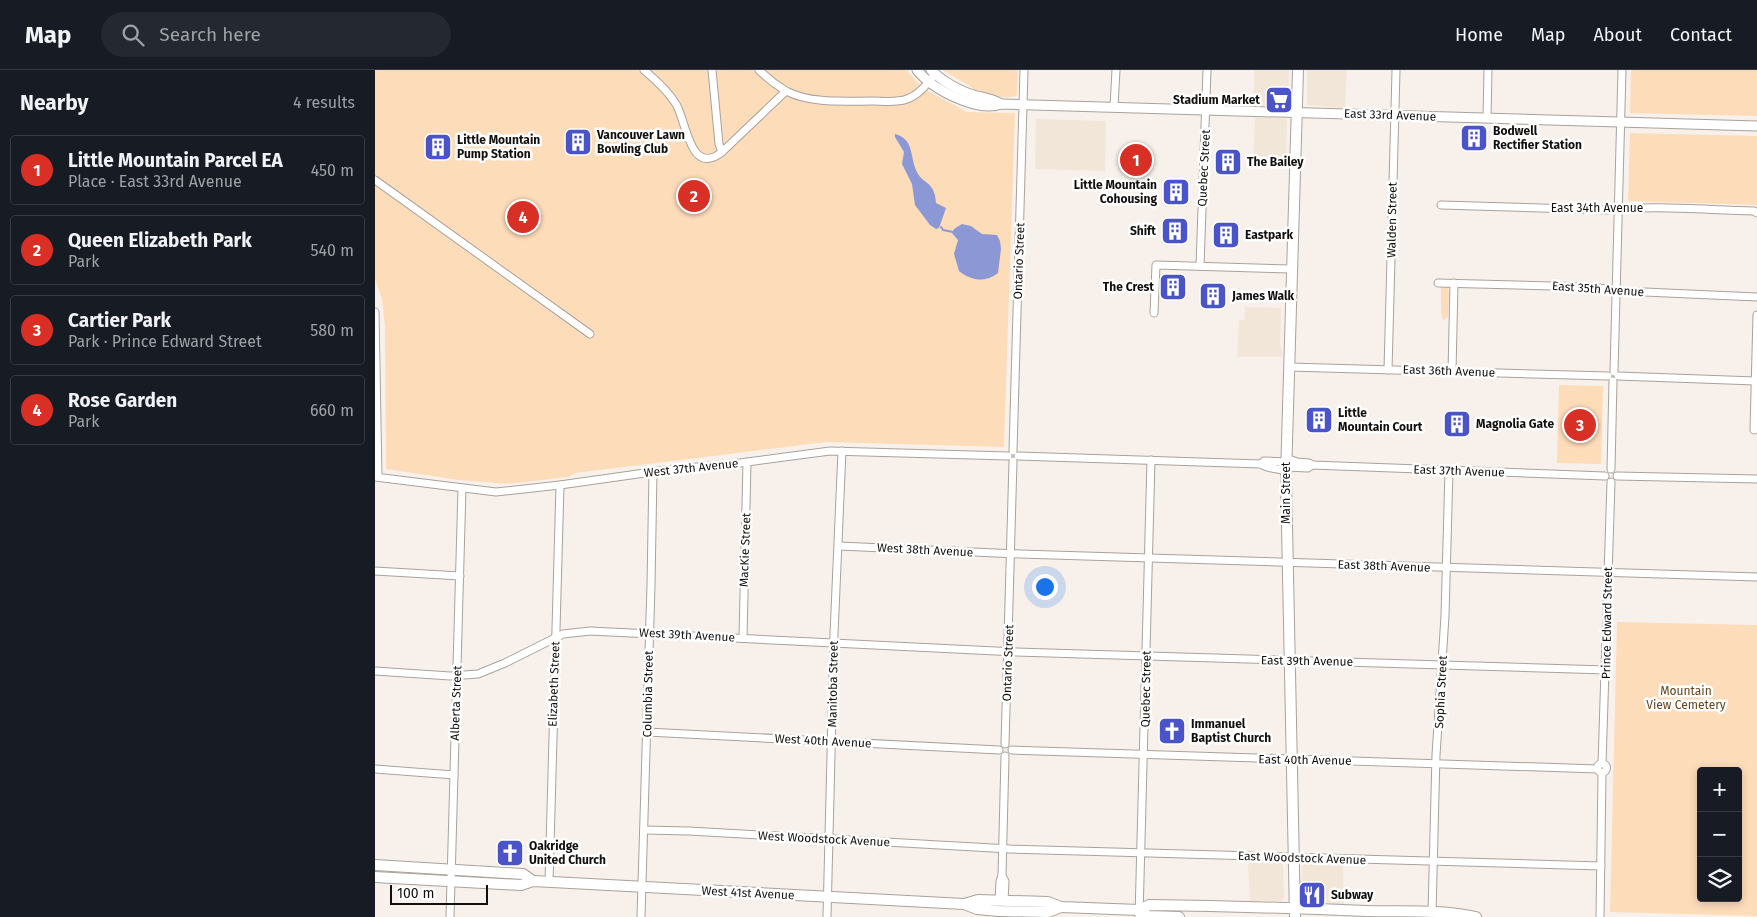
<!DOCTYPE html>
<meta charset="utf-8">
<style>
:root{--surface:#171b24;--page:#242831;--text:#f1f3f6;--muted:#9ea1a6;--line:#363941;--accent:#d93025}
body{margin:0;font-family:"Fira Sans",sans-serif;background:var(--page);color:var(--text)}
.controls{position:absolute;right:15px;bottom:15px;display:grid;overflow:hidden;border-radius:5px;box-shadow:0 2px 8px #0003}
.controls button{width:45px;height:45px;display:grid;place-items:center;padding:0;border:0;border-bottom:1px solid var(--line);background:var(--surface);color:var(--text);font:25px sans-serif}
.scale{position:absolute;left:15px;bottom:12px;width:98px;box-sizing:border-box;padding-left:5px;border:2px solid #12100e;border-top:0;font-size:14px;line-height:18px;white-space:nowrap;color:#12100e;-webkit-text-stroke:4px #fff;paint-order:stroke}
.you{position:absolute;left:669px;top:516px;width:18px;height:18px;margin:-12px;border:4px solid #fff;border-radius:50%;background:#1a73e8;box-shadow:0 0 0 8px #1a73e833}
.badge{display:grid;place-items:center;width:32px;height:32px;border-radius:50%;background:var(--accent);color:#fff;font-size:16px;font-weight:700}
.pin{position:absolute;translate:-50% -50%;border:2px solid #fff;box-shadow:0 1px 5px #0006}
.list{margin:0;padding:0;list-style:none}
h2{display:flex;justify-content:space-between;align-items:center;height:65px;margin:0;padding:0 20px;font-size:21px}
h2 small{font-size:16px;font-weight:400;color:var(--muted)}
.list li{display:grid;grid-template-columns:32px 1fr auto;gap:15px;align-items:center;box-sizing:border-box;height:70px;margin:0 10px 10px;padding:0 10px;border:1px solid var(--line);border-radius:5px}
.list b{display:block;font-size:19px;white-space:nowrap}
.list p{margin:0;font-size:16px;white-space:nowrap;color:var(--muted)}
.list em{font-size:16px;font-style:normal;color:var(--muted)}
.icon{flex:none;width:28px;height:28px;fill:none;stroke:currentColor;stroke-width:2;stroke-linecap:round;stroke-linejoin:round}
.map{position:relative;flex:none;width:1382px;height:847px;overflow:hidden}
header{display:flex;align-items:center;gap:30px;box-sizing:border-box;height:70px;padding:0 25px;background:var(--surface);border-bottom:1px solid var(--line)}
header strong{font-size:24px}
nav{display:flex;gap:28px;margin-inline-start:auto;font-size:18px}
.search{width:350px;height:45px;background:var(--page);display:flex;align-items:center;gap:12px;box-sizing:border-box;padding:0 18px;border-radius:28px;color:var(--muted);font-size:19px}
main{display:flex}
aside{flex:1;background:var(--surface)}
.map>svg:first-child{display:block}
</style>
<header>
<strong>Map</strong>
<div class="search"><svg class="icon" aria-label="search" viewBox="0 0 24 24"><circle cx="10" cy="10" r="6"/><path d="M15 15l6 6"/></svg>Search here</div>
<nav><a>Home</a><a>Map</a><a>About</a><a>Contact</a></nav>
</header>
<main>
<aside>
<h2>Nearby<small>4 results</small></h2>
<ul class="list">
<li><span class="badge">1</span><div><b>Little Mountain Parcel EA</b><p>Place · East 33rd Avenue</p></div><em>450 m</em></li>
<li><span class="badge">2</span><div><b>Queen Elizabeth Park</b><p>Park</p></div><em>540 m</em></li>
<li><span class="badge">3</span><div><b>Cartier Park</b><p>Park · Prince Edward Street</p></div><em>580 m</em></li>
<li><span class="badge">4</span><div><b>Rose Garden</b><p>Park</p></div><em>660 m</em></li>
</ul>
</aside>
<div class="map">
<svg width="1382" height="847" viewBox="0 0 1382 847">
<rect width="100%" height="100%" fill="#f8f1eb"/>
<g fill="#f2e6d9">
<polygon points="879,0 914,0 913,31 911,34 907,36 879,35"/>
<polygon points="932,0 972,0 970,38 932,35"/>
<polygon points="880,48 907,48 912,50 911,93 878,92"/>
<polygon points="661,49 731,51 730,101 660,99"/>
<polygon points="870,237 906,238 905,275 907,279 907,287 862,287 864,250 869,250"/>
<polygon points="875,791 907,793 908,795 909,827 907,831 875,831 873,794"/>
<polygon points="929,793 968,794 969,835 930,832 927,828 927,797"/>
</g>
<g fill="#fddcba" fill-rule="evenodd">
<polygon points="0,0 532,0 542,12 555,22 592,42 640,43 629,377 451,372 200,403 193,407 133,414 84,410 11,399 10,256 7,229 0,209"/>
<path d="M568,0H643L642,25C634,31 610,24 600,21C596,15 576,6 568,0Z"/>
<polygon points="1256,0 1382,0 1382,46 1255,43"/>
<polygon points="1255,63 1382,66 1382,135 1253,131"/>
<polygon points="1068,216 1073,218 1074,222 1073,247 1068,250 1066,241 1066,218"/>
<polygon points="1184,315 1228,316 1226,394 1182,393"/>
<path d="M1242,552L1382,555V846L1235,842ZM1326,701H1363V828H1326Z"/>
</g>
<g fill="#8b98d5">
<path d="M520,64C539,69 535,86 541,100C547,115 560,110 561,133L571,138L564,158L561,159L555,155L540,135L537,114L527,94L529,82L520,67Z"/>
<path d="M587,154L596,156L607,164L622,165L625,171L626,179L623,203C610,213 597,211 584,201L579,184L583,170L577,163L579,159Z"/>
</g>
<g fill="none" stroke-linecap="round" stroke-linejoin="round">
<polyline stroke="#8b98d5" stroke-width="2" points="566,157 568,160 578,162"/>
<g stroke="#a9a29c" stroke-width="9">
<g id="minor">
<path d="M269,0C281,10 293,21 301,34C312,53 315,107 347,82L411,21"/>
<polyline points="337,0 344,74 347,82"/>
<path d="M384,0C392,8 401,15 411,21C436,34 470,31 498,31C508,31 522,33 532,29C544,25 552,14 560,4"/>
<polyline points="739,37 741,0"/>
<polyline points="1112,48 1113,0"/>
<polyline points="0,110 215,264"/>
<path d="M1066,135L1232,140C1280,135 1330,140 1379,141L1382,143"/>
<polyline points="825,196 832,0"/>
<polyline points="1063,213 1216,217 1247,221 1382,227"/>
<polyline points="0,242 3,407"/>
<polyline points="779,243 781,195 916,199"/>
<polyline points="914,297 1233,306"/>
<polyline points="1013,300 1021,1"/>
<polyline points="1077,302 1079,213"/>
<polyline points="1239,302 1247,0"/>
<polyline points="1243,306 1380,311"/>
<polyline points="1379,360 1382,245"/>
<polyline points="638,381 649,0"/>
<path d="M643,386L886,394C892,399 903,398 911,401"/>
<polyline points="911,388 922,392 934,393 937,395"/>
<polyline points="886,394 889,391 911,392"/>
<polyline points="911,397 933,398 937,395 1230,406"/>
<polyline points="1236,399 1238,311"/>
<polyline points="1242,406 1382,409"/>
<polyline points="0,407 121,422 185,415 291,400 365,393 455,381 633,386"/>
<polyline points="464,476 645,484 1382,507"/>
<polyline points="0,501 85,506"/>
<polyline points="368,568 372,392"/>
<polyline points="0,601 75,606 103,604 130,593 188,564 215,561 641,582 1231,600"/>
<polyline points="272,662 624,680"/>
<polyline points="630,674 638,391"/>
<polyline points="637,680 1223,699"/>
<circle cx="1227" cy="698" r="4.5"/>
<polyline points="1227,694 1236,412"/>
<polyline points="0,699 79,705"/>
<polyline points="269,760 314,761 635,779 1226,796"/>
<polyline points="627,806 630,811 629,831"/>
<polyline points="174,812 185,415"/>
<polyline points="624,831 625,811 627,806 630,686"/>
<polyline points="1057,843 1061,685 1070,546 1074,400"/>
<polyline points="75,847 87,418"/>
<polyline points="266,847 276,515 278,402"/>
<polyline points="452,847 459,564 467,381"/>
<polyline points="764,847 776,390"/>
<polyline points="1225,847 1227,703"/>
</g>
</g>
<g stroke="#a9a29c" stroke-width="11">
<g id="tertiary">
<path d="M542,0C557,19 602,43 626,34L1382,56"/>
<path d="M556,0C568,12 586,22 602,26C611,28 618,29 626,34"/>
</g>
</g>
<g stroke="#a9a29c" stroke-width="12">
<g id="secondary">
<polyline points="0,795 148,804 158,811"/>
<path d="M0,807L146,815L158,811L589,834L603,830L673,832L686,837L764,840L774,835C847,836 919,838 991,841C1027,842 1066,839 1101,847"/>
<polyline points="589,834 602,839 624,841 673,842 686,837"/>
<polyline points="764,840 773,846 804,847"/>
<polyline points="920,847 911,406 923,0"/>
</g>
</g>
<use href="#minor" stroke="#fff" stroke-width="7"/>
<use href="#tertiary" stroke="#fff" stroke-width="9"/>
<use href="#secondary" stroke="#fff" stroke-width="10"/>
</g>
<defs>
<g id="supermarket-square" transform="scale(1.4375)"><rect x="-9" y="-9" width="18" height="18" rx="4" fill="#4b53c9" stroke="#fff"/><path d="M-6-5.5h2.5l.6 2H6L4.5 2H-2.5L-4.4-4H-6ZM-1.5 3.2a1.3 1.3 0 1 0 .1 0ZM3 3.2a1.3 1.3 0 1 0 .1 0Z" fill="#fff"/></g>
<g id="building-square" transform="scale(1.4375)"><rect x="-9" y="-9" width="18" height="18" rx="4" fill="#4b53c9" stroke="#fff"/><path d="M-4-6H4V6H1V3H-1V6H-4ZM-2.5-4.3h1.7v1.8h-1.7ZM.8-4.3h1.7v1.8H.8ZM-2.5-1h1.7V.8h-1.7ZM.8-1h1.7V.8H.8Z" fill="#fff"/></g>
<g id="church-square" transform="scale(1.4375)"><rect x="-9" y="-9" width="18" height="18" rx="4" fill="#4b53c9" stroke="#fff"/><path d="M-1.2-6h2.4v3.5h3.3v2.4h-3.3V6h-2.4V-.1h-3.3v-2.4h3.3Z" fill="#fff"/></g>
<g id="restaurant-square" transform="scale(1.4375)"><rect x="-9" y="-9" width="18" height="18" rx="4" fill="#4b53c9" stroke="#fff"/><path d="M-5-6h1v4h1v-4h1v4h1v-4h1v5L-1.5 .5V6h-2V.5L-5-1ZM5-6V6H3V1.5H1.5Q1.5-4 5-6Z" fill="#fff"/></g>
</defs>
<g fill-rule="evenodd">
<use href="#supermarket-square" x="904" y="30"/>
<use href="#building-square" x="1099" y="68"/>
<use href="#building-square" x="203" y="72"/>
<use href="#building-square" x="63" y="77"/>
<use href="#building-square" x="853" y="92"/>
<use href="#building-square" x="801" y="122"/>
<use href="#building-square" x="800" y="161"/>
<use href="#building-square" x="851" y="165"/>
<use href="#building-square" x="798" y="217"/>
<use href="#building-square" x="838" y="226"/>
<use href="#building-square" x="944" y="350"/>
<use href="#building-square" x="1082" y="354"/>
<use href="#church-square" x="797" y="661"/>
<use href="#church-square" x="135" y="783"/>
<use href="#restaurant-square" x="937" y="825"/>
</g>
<g text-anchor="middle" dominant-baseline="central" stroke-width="5" stroke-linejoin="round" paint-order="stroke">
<g font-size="12" font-weight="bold" fill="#12100e" stroke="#fff" text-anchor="start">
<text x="885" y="30" text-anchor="end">Stadium Market</text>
<text x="1118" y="61">Bodwell<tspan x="1118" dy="14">Rectifier Station</tspan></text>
<text x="222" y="65">Vancouver Lawn<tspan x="222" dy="14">Bowling Club</tspan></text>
<text x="82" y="70">Little Mountain<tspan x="82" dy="14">Pump Station</tspan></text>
<text x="872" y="92">The Bailey</text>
<text x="782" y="115" text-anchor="end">Little Mountain<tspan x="782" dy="14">Cohousing</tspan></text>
<text x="781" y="161" text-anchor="end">Shift</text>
<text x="870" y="165">Eastpark</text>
<text x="779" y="217" text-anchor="end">The Crest</text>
<text x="857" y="226">James Walk</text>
<text x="963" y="343">Little<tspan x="963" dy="14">Mountain Court</tspan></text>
<text x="1101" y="354">Magnolia Gate</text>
<text x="816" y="654">Immanuel<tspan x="816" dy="14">Baptist Church</tspan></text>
<text x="154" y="776">Oakridge<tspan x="154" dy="14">United Church</tspan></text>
<text x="956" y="825">Subway</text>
</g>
<g font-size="12" fill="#12100e" stroke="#fff">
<text transform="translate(1015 45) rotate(2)">East 33rd Avenue</text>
<text transform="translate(829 98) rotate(-87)">Quebec Street</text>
<text x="1222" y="138">East 34th Avenue</text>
<text transform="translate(1017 150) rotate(-89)">Walden Street</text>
<text transform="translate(644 191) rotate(-88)">Ontario Street</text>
<text transform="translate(1223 219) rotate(4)">East 35th Avenue</text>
<text transform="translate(1074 301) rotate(2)">East 36th Avenue</text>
<text transform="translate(316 398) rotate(-6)">West 37th Avenue</text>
<text transform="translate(1084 401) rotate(2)">East 37th Avenue</text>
<text transform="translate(911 423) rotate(-90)">Main Street</text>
<text transform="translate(370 480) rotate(-88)">MacKie Street</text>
<text transform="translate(550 480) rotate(3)">West 38th Avenue</text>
<text transform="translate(1009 496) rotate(2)">East 38th Avenue</text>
<text transform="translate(1232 553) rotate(-89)">Prince Edward Street</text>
<text transform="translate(312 565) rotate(3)">West 39th Avenue</text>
<text transform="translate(932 591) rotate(1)">East 39th Avenue</text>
<text transform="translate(633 593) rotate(-88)">Ontario Street</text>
<text transform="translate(179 614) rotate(-88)">Elizabeth Street</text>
<text transform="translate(458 614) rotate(-89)">Manitoba Street</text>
<text transform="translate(771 619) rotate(-89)">Quebec Street</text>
<text transform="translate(1066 622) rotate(-87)">Sophia Street</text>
<text transform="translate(273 624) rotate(-89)">Columbia Street</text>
<text transform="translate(81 633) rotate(-88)">Alberta Street</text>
<text transform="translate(448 671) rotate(3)">West 40th Avenue</text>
<text transform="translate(930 690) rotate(1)">East 40th Avenue</text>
<text transform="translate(449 769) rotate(3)">West Woodstock Avenue</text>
<text transform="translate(927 788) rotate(2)">East Woodstock Avenue</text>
<text transform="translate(373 823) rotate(3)">West 41st Avenue</text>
</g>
<g font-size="12" fill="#66431b" stroke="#fff">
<text x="1311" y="621">Mountain<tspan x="1311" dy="14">View Cemetery</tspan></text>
</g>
</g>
</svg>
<div class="controls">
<button>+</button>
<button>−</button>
<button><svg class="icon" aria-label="layers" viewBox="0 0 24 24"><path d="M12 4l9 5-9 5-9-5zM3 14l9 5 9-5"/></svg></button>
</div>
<div class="scale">100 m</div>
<div class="you"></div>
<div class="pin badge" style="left:761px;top:90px">1</div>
<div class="pin badge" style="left:319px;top:126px">2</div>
<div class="pin badge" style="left:1205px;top:355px">3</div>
<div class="pin badge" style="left:148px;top:147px">4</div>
</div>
</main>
